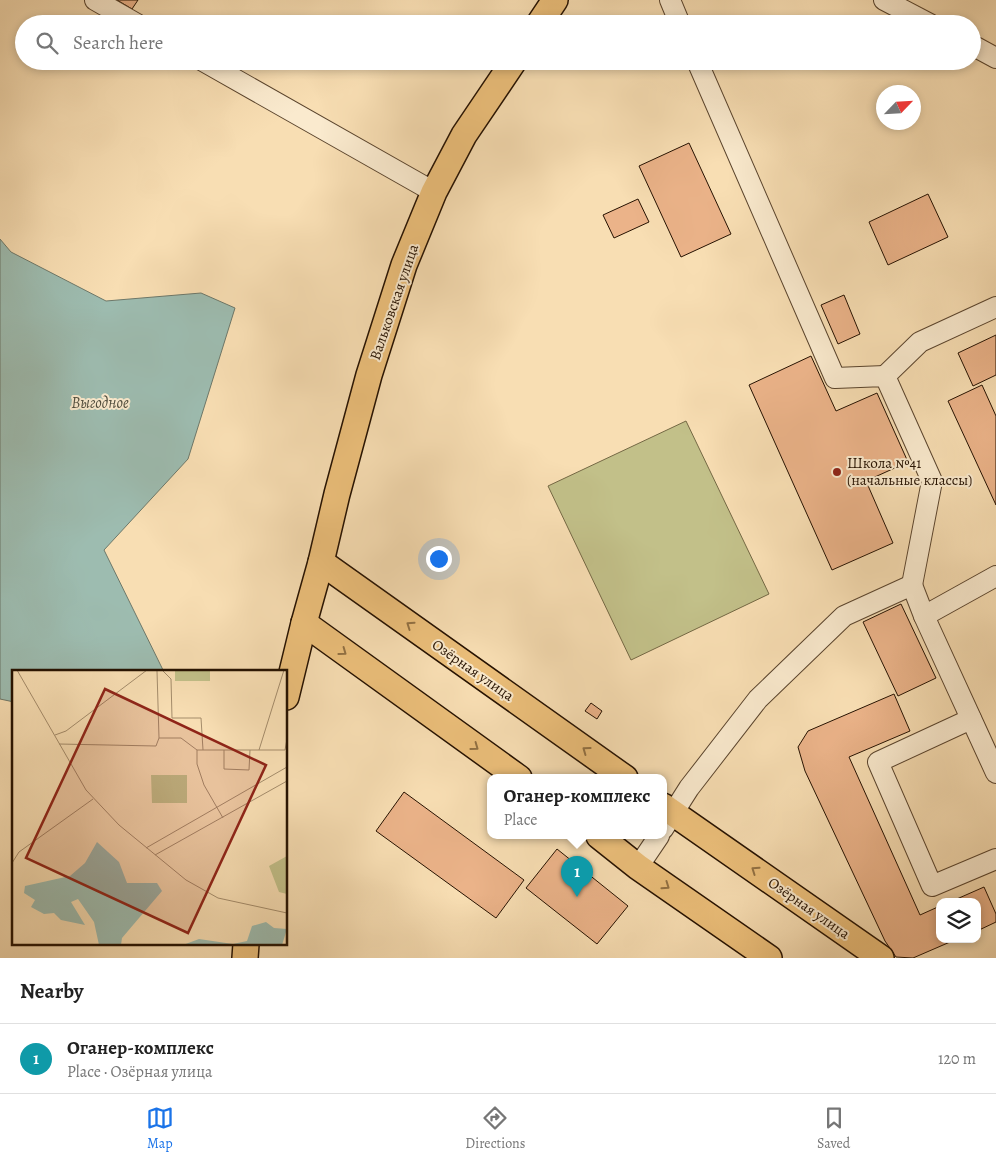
<!DOCTYPE html>
<meta charset="utf-8">
<style>
:root{--surface:#fff;--page:#f6f6f6;--text:#222;--muted:#767676;--line:#e0e0e0;--accent:#1a73e8}
body{margin:0;font-family:Alegreya,serif;background:var(--page);color:var(--text)}
.controls{position:absolute;right:15px;bottom:15px;display:grid;overflow:hidden;border-radius:10px;box-shadow:0 2px 8px #0003}
.controls button{width:45px;height:45px;display:grid;place-items:center;padding:0;border:0;border-bottom:1px solid var(--line);background:var(--surface);color:var(--text);font:25px sans-serif}
.compass{position:absolute;left:876px;top:85px;width:45px;height:45px;border-radius:50%;background:var(--surface);box-shadow:0 2px 8px #0003;rotate:65deg}
.you{position:absolute;left:438px;top:558px;width:18px;height:18px;margin:-12px;border:4px solid #fff;border-radius:50%;background:#1a73e8;box-shadow:0 0 0 8px #1a73e833}
.badge{display:grid;place-items:center;width:32px;height:32px;border-radius:50%;background:var(--accent);color:#fff;font-size:16px;font-weight:700}
.pin{position:absolute;translate:-50% -41px;filter:drop-shadow(0 1px 2px #0008)}
.pin::after{content:'';position:absolute;top:26px;width:18px;height:15px;background:inherit;clip-path:polygon(0 0,100% 0,50% 100%)}
.popup{position:absolute;left:487px;top:774px;width:180px;height:65px;box-sizing:border-box;display:grid;place-content:center;border-radius:10px;background:var(--surface);filter:drop-shadow(0 1px 4px #0005);font-size:16px;white-space:nowrap;color:var(--muted)}
.popup b{font-size:19px;color:var(--text)}
.popup::after{content:'';position:absolute;left:50%;top:100%;margin-left:-10px;border:10px solid transparent;border-top-color:var(--surface)}
.list{margin:0;padding:0;list-style:none}
h2{display:flex;justify-content:space-between;align-items:center;height:65px;margin:0;padding:0 20px;font-size:21px}
h2 small{font-size:16px;font-weight:400;color:var(--muted)}
.list li{display:grid;grid-template-columns:32px 1fr auto;gap:15px;align-items:center;box-sizing:border-box;height:70px;padding:0 20px;border-top:1px solid var(--line)}
.list b{display:block;font-size:19px;white-space:nowrap}
.list p{margin:0;font-size:16px;white-space:nowrap;color:var(--muted)}
.list em{font-size:16px;font-style:normal;color:var(--muted)}
.icon{flex:none;width:28px;height:28px;fill:none;stroke:currentColor;stroke-width:2;stroke-linecap:round;stroke-linejoin:round}
.map{position:relative;flex:none;width:996px;height:958px;overflow:hidden}
.search{position:absolute;background:var(--surface);box-shadow:0 2px 8px #0003;left:15px;right:15px;top:15px;height:55px;display:flex;align-items:center;gap:12px;box-sizing:border-box;padding:0 18px;border-radius:28px;color:var(--muted);font-size:19px}
.sheet{height:135px;background:var(--surface)}
nav{display:flex;justify-content:space-around;align-items:center;box-sizing:border-box;height:70px;border-top:1px solid var(--line);background:var(--surface);font-size:14px;color:var(--muted)}
nav a{display:grid;justify-items:center;gap:2px}
nav .on{color:var(--accent)}
.map>svg:first-child{display:block}
</style>
<div class="map">
<svg width="996" height="958" viewBox="0 0 996 958">
<rect width="100%" height="100%" fill="#f8deb3"/>
<filter id="stains"><feTurbulence type="fractalNoise" baseFrequency=".004" numOctaves="4"/><feColorMatrix values="0 0 0 0 .2 0 0 0 0 .09 0 0 0 0 .02 0 0 0 .5 -.17"/></filter>
<radialGradient id="worn" r=".72"><stop offset=".6" stop-color="#630" stop-opacity="0"/><stop offset="1" stop-color="#630" stop-opacity=".3"/></radialGradient>
<polygon fill="#c2c089" stroke="#746844" points="686,421 769,594 631,660 548,486"/>
<polygon fill="#9dbcb0" stroke="#6d786a" points="0,239 11,252 106,301 201,293 235,308 188,459 104,550 164,672 14,672 14,702 0,699"/>
<g fill="#ebb389" stroke="#251100">
<polygon points="117,0 138,0 132,9"/>
<polygon points="689,143 731,234 681,257 639,166"/>
<polygon points="928,194 948,237 888,265 869,222"/>
<polygon points="638,199 649,222 614,238 603,215"/>
<polygon points="844,295 860,334 838,344 821,305"/>
<polygon points="996,335 996,375 973,386 958,353"/>
<polygon points="811,356 836,411 877,393 908,462 866,481 893,543 832,570 749,385"/>
<polygon points="982,385 996,416 996,505 948,401"/>
<polygon points="901,604 936,678 898,696 863,622"/>
<polygon points="894,694 910,731 849,757 920,915 940,906 940,939 957,939 913,958 896,957 885,941 805,771 798,747 808,731"/>
<polygon points="591,703 602,711 597,719 585,711"/>
<polygon points="404,792 524,880 496,918 376,831"/>
<polygon points="557,849 628,906 597,944 526,888"/>
<polygon points="984,887 996,914 996,922 977,931 977,902 950,902"/>
</g>
<g fill="none" stroke-linecap="round" stroke-linejoin="round">
<g stroke="#5a442d" stroke-width="22">
<g id="minor">
<polyline points="95,0 137,24"/>
<polyline points="670,0 680,24"/>
<polyline points="884,0 930,24"/>
<polyline points="972,45 996,58"/>
<polyline points="203,61 434,192"/>
<polyline points="697,61 835,378 885,376 932,481 912,585"/>
<polyline points="885,376 920,342 996,307"/>
<polyline points="924,616 996,576"/>
<polyline points="971,719 878,762 932,886 996,859"/>
<polyline points="663,829 689,788 758,699 844,616 912,585 924,616 996,773"/>
<polyline points="638,867 659,836"/>
</g>
</g>
<g stroke="#251100" stroke-width="28">
<g id="major">
<polyline points="539,24 555,0"/>
<polyline points="321,562 625,778"/>
<polyline points="304,623 519,778"/>
<polyline points="286,697 304,623 321,562 337,494 369,375 404,265 434,192 464,135 514,61"/>
<polyline points="663,806 881,958"/>
<polyline points="599,836 638,867 769,958"/>
<polyline points="245,958 246,944"/>
</g>
</g>
<use href="#minor" stroke="#faeace" stroke-width="20"/>
<use href="#major" stroke="#ecbf7a" stroke-width="25"/>
</g>
<defs><path id="oneway-chevron" d="M-2-3.5L2.5 0L-2 3.5" fill="none" stroke-width="1.6" stroke-linecap="round" stroke-linejoin="round" transform="scale(1.25)"/></defs>
<g stroke="#927143">
<use href="#oneway-chevron" transform="translate(410 625) rotate(-145)"/>
<use href="#oneway-chevron" transform="translate(343 652) rotate(36)"/>
<use href="#oneway-chevron" transform="translate(475 747) rotate(36)"/>
<use href="#oneway-chevron" transform="translate(586 750) rotate(-144)"/>
<use href="#oneway-chevron" transform="translate(755 870) rotate(-145)"/>
<use href="#oneway-chevron" transform="translate(666 886) rotate(35)"/>
</g>
<circle fill="#8f2418" stroke="#faeace" stroke-width="2" cx="837" cy="472" r="5"/>
<g text-anchor="middle" dominant-baseline="central" stroke-width="4" stroke-linejoin="round" paint-order="stroke">
<g font-size="15" fill="#251100" stroke="#faeace">
<text transform="translate(394 302) rotate(-71)">Вальковская улица</text>
<text transform="translate(473 670) rotate(35)">Озёрная улица</text>
<text transform="translate(809 908) rotate(35)">Озёрная улица</text>
</g>
<g font-size="15" fill="#251100" stroke="#faeace" text-anchor="start">
<text x="847" y="463">Школа №41<tspan x="847" dy="17">(начальные классы)</tspan></text>
</g>
<g font-size="16" font-style="italic" fill="#4f4d3e" stroke="#faeace">
<text x="100" y="403">Выгодное</text>
</g>
</g>
<g transform="translate(12 670)">
<rect width="275" height="275" fill="#f8deb3"/>
<path d="M163,0H198V11H163ZM139,105H175V133H140ZM275,186V224L267,222L257,196Z" fill="#c2c089"/>
<path d="M85,172L107,192L115,213H145L150,221L110,268L109,275H87L82,252L66,229L59,232L73,255L49,250L42,243L32,244L19,237L23,230L12,223L13,216L58,206L73,193ZM254,252L262,258L275,259L270,275H171L187,269L221,274L235,271L240,256Z" fill="#9dbcb0"/>
<path fill="none" stroke="#a48c6b" stroke-width="1" d="M5,0L74,120L107,155L174,210L206,228L275,243M145,1L147,68M151,1L159,9L160,48H189L191,80M43,65L54,61L135,0M47,74L144,76L147,68H169L185,80M212,80V99L237,100L238,80M247,80H273L275,69M211,148L192,115L185,94V80H247L272,0M134,178L275,97M143,185L275,111M0,193L7,182L81,129"/>
<path fill="#8f2418" fill-opacity="0.15" stroke="#8f2418" stroke-width="2.5" d="M93,19L254,95L176,263L14,188Z"/>
<rect width="275" height="275" fill="none" stroke="#251100" stroke-width="2.5"/>
</g>
<rect width="100%" height="100%" filter="url(#stains)"/>
<rect width="100%" height="100%" fill="url(#worn)"/>
</svg>
<div class="controls">
<button><svg class="icon" aria-label="layers" viewBox="0 0 24 24"><path d="M12 4l9 5-9 5-9-5zM3 14l9 5 9-5"/></svg></button>
</div>
<svg class="compass" viewBox="-18 -18 36 36"><path d="M0-13l5 13h-10z" fill="#e53935"/><path d="M0 13l5-13h-10z" fill="#767676"/></svg>
<div class="you"></div>
<div class="pin badge" style="left:577px;top:897px;background:#0f9aa8">1</div>
<div class="popup"><b>Оганер-комплекс</b>Place</div>
<div class="search"><svg class="icon" aria-label="search" viewBox="0 0 24 24"><circle cx="10" cy="10" r="6"/><path d="M15 15l6 6"/></svg>Search here</div>
</div>
<section class="sheet">
<h2>Nearby<small></small></h2>
<ul class="list">
<li><span class="badge" style="background:#0f9aa8">1</span><div><b>Оганер-комплекс</b><p>Place · Озёрная улица</p></div><em>120 m</em></li>
</ul>
</section>
<nav>
<a class="on"><svg class="icon" aria-label="map" viewBox="0 0 24 24"><path d="M3 6l6-2 6 2 6-2v14l-6 2-6-2-6 2zM9 4v14M15 6v14"/></svg>Map</a>
<a><svg class="icon" aria-label="directions" viewBox="0 0 24 24"><path d="M12 3l9 9-9 9-9-9zM9 14v-3h6M13 9l2 2-2 2"/></svg>Directions</a>
<a><svg class="icon" aria-label="saved" viewBox="0 0 24 24"><path d="M7 4h10v16l-5-4-5 4z"/></svg>Saved</a>
</nav>
